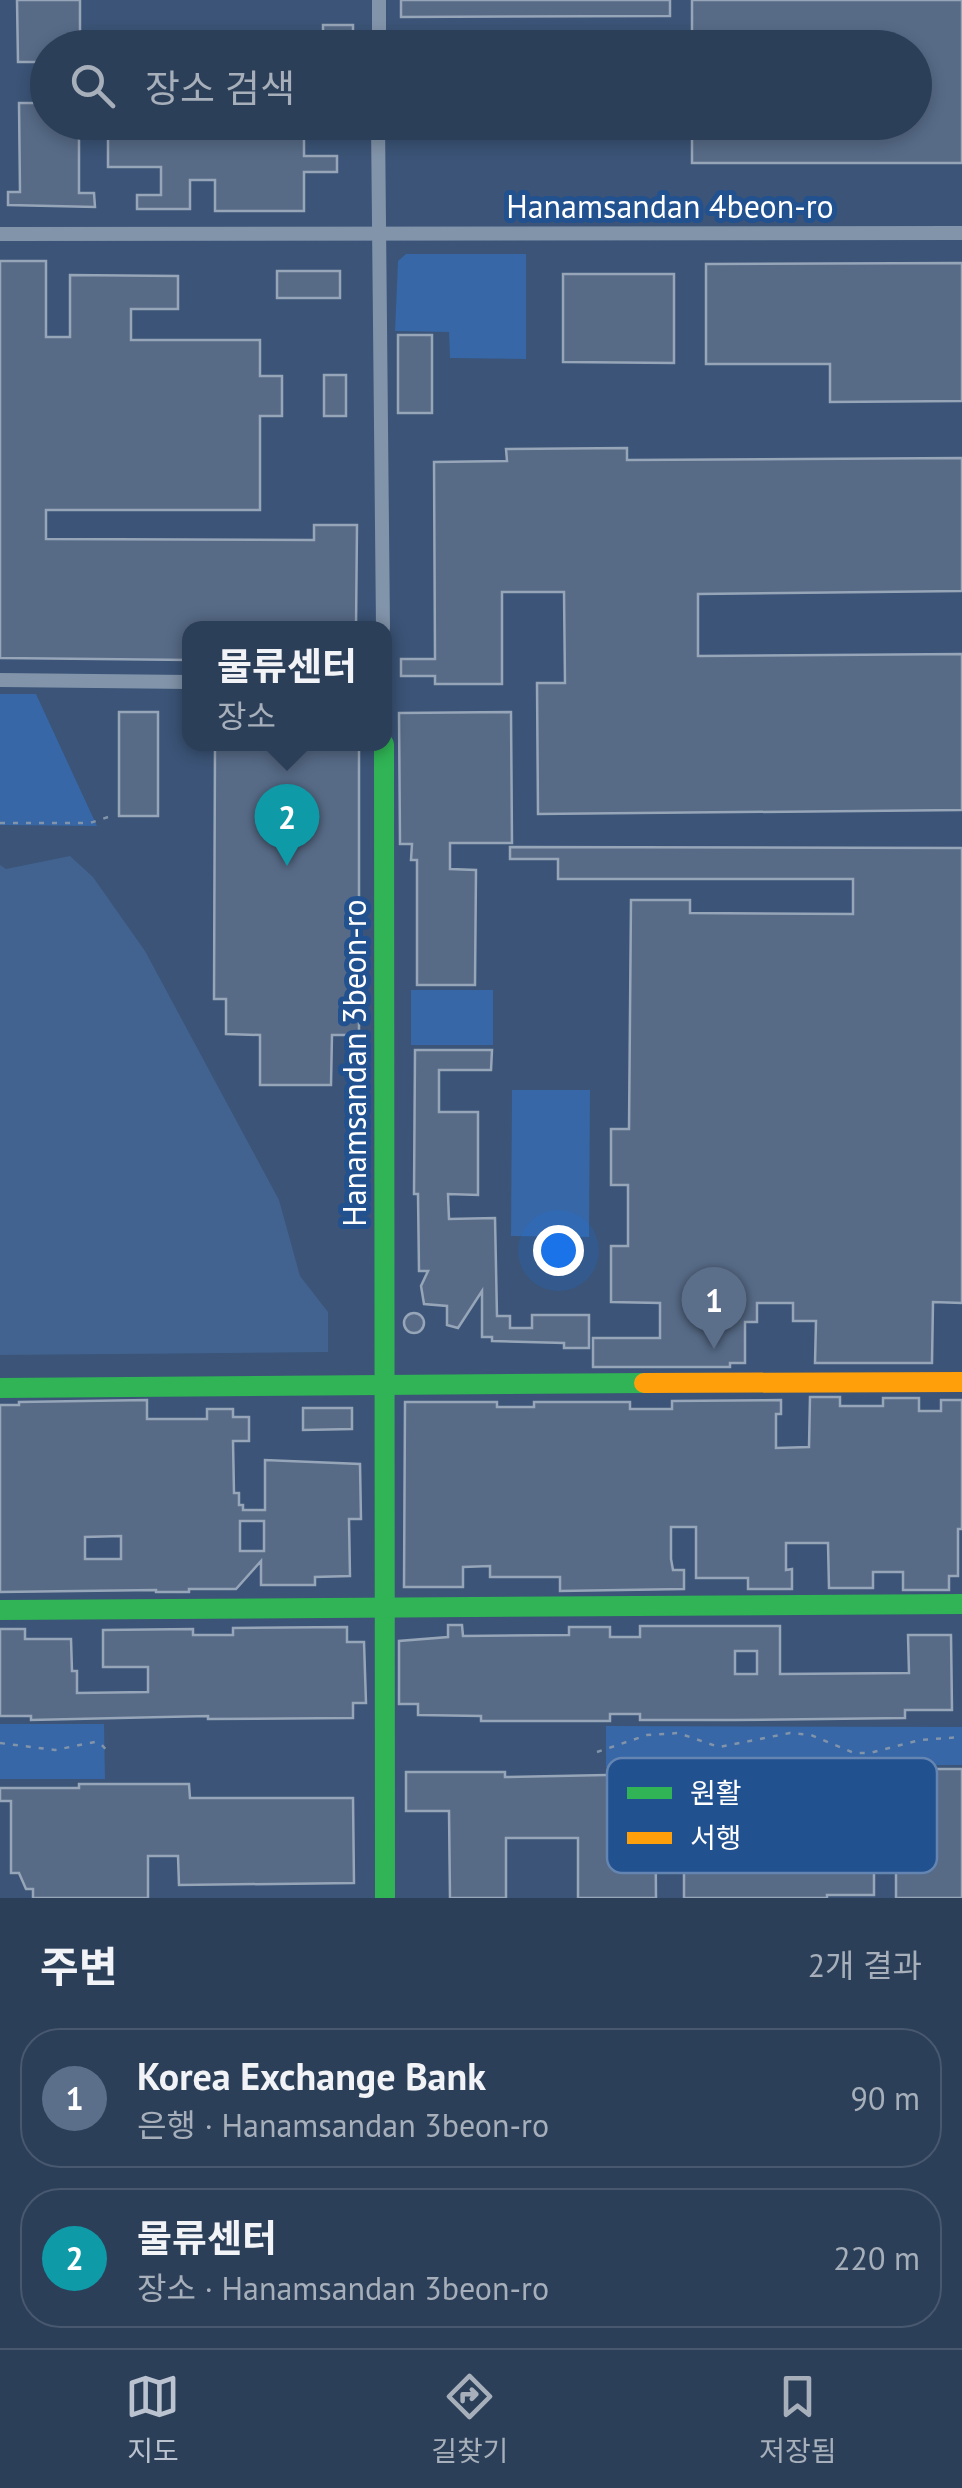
<!DOCTYPE html>
<html lang="ko">
<meta charset="utf-8">
<style>
:root{--surface:#2c3f59;--page:#384a62;--text:#f1f3f6;--muted:#a6afba;--line:#48586f;--accent:#bac3cf}
body{margin:0;font-family:"PT Sans","Noto Sans KR",sans-serif;background:var(--page);color:var(--text)}
.you{position:absolute;left:558px;top:1250px;width:35px;height:35px;margin:-25px;border:8px solid #fff;border-radius:50%;background:#1a73e8;box-shadow:0 0 0 15px #1a73e833}
.badge{display:grid;place-items:center;width:65px;height:65px;border-radius:50%;background:var(--accent);color:#fff;font-size:32px;font-weight:700}
.pin{position:absolute;translate:-50% -82px;filter:drop-shadow(0 2px 5px #0008)}
.pin::after{content:'';position:absolute;top:52px;width:35px;height:30px;background:inherit;clip-path:polygon(0 0,100% 0,50% 100%)}
.popup{position:absolute;left:182px;top:621px;width:210px;height:130px;box-sizing:border-box;display:grid;place-content:center;border-radius:20px;background:var(--surface);filter:drop-shadow(0 2px 8px #0005);font-size:32px;white-space:nowrap;color:var(--muted)}
.popup b{font-size:38px;color:var(--text)}
.popup::after{content:'';position:absolute;left:50%;top:100%;margin-left:-20px;border:20px solid transparent;border-top-color:var(--surface)}
.list{margin:0;padding:0;list-style:none}
h2{display:flex;justify-content:space-between;align-items:center;height:130px;margin:0;padding:0 40px;font-size:42px}
h2 small{font-size:32px;font-weight:400;color:var(--muted)}
.list li{display:grid;grid-template-columns:65px 1fr auto;gap:30px;align-items:center;box-sizing:border-box;height:140px;margin:0 20px 20px;padding:0 20px;border:2px solid var(--line);border-radius:40px}
.list b{display:block;font-size:38px;white-space:nowrap}
.list p{margin:0;font-size:32px;white-space:nowrap;color:var(--muted)}
.list em{font-size:32px;font-style:normal;color:var(--muted)}
.icon{flex:none;width:55px;height:55px;fill:none;stroke:currentColor;stroke-width:2;stroke-linecap:round;stroke-linejoin:round}
.map{position:relative;flex:none;width:962px;height:1898px;overflow:hidden}
.search{position:absolute;background:var(--surface);box-shadow:0 5px 15px #0003;left:30px;right:30px;top:30px;height:110px;display:flex;align-items:center;gap:25px;box-sizing:border-box;padding:0 35px;border-radius:55px;color:var(--muted);font-size:38px}
.sheet{height:450px;background:var(--surface)}
nav{display:flex;justify-content:space-around;align-items:center;box-sizing:border-box;height:140px;border-top:2px solid var(--line);background:var(--surface);font-size:28px;color:var(--muted)}
nav a{display:grid;justify-items:center;gap:5px}
nav .on{color:var(--accent)}
.map>svg:first-child{display:block}
</style>
<div class="map">
<svg width="962" height="1898" viewBox="0 0 962 1898">
<rect width="100%" height="100%" fill="#3b5477"/>
<g fill="#3767a6">
<polygon points="406,254 526,254 526,359 450,358 449,332 395,331 398,261"/>
<polygon points="0,694 36,694 97,826 0,825"/>
<rect x="411" y="990" width="82" height="55"/>
<polygon points="512,1090 590,1090 589,1237 511,1236"/>
<polygon points="0,1724 104,1724 105,1779 0,1779"/>
<polygon points="606,1726 962,1727 962,1765 606,1767"/>
</g>
<polygon fill="#42638f" points="70,856 93,877 145,951 279,1200 300,1276 328,1312 328,1352 0,1355 0,865 6,869"/>
<g fill="#576b87" stroke="#97a5b8" stroke-width="2.5" fill-rule="evenodd">
<polygon points="17,0 80,0 80,48 48,48 48,62 18,62"/>
<polygon points="401,0 670,0 670,16 401,17"/>
<polygon points="692,0 962,0 962,163 692,163 692,122 914,122 914,48 692,48"/>
<rect x="323" y="25" width="30" height="23"/>
<polygon points="110,32 293,32 293,48 111,48"/>
<polygon points="19,103 48,103 48,122 79,122 79,193 94,193 95,207 8,205 8,192 20,192"/>
<polygon points="108,122 304,122 304,156 337,156 337,172 304,172 304,211 215,211 215,180 190,180 190,209 137,209 137,195 161,195 161,167 108,167"/>
<polygon points="0,261 46,261 46,337 70,337 70,275 178,276 178,309 131,309 131,340 260,340 260,376 282,376 282,416 260,416 260,510 46,510 46,539 314,540 314,525 357,525 356,628 190,628 190,660 0,658"/>
<polygon points="962,263 962,401 830,402 830,364 706,364 706,264"/>
<rect x="277" y="271" width="63" height="27"/>
<polygon points="563,274 674,274 674,363 563,362"/>
<rect x="398" y="335" width="34" height="78"/>
<rect x="324" y="375" width="22" height="41"/>
<polygon points="627,448 627,460 962,458 962,591 698,594 698,656 962,654 962,810 538,814 537,683 565,683 564,592 502,592 502,684 435,684 435,676 401,676 401,659 435,659 434,462 507,461 506,449"/>
<rect x="119" y="712" width="39" height="104"/>
<polygon points="511,712 512,843 450,843 450,869 476,870 475,985 417,985 417,860 411,860 412,844 400,844 399,713"/>
<polygon points="215,744 359,744 359,1035 332,1035 331,1085 260,1085 260,1035 226,1034 226,999 214,999"/>
<polygon points="510,847 962,848 962,1303 933,1302 932,1363 815,1363 816,1321 793,1321 793,1303 757,1303 757,1322 745,1322 745,1363 730,1363 730,1367 593,1367 593,1338 660,1338 660,1303 611,1302 611,1246 628,1246 628,1185 611,1185 611,1129 629,1129 631,900 690,900 690,913 853,914 853,879 558,879 558,859 510,859"/>
<polygon points="415,1050 492,1050 491,1070 439,1070 439,1112 478,1112 478,1195 448,1194 449,1219 495,1218 497,1316 510,1316 510,1328 532,1328 532,1315 589,1315 589,1348 564,1348 564,1343 492,1341 492,1337 482,1337 482,1291 458,1328 447,1325 447,1306 424,1304 421,1286 428,1271 419,1271 418,1194 414,1194"/>
<circle cx="414" cy="1323" r="10"/>
<polygon points="810,1397 840,1397 840,1406 883,1406 883,1398 919,1398 919,1411 941,1411 941,1400 962,1400 962,1529 958,1529 958,1576 949,1576 949,1590 903,1590 903,1572 873,1572 873,1588 829,1588 828,1543 786,1543 786,1570 792,1569 792,1589 748,1589 748,1578 696,1578 696,1527 671,1527 671,1559 673,1570 684,1570 684,1589 560,1591 560,1577 490,1577 490,1566 463,1567 463,1587 404,1587 405,1402 497,1402 497,1407 534,1407 534,1402 630,1402 630,1409 672,1409 672,1401 781,1400 781,1414 776,1414 776,1448 809,1447"/>
<path d="M147,1400V1419H207V1409H233V1417H249V1441H233L234,1493H239V1505H243V1510H265V1460L360,1464L361,1519H349L350,1576L315,1577V1585H261V1561L236,1589H189V1592H156V1590L0,1592V1405H19V1402ZM240,1521H264V1551H240ZM121,1536V1559H85V1537Z"/>
<polygon points="303,1408 352,1408 352,1429 303,1430"/>
<path d="M448,1625H462L463,1636L569,1635V1627H610V1637H640V1626H780V1674L909,1673L908,1635H951L952,1710H905V1718L735,1720H640V1714H610V1721H481V1716L418,1715V1704H399V1641L448,1637ZM735,1651H757V1674H735Z"/>
<polygon points="347,1627 347,1642 364,1642 366,1703 353,1703 353,1718 208,1719 208,1716 31,1720 31,1716 0,1716 0,1629 25,1629 25,1639 71,1639 72,1671 77,1671 77,1693 148,1692 148,1667 103,1667 103,1630 193,1629 193,1635 233,1635 233,1628"/>
<polygon points="877,1769 962,1769 962,1898 896,1898 896,1828 874,1828 874,1895 827,1895 827,1898 684,1898 684,1774 877,1777"/>
<polygon points="406,1772 505,1772 505,1777 655,1774 656,1898 578,1898 578,1838 506,1838 506,1898 450,1898 449,1811 406,1811"/>
<polygon points="79,1784 189,1784 190,1798 353,1798 354,1883 179,1885 178,1856 148,1856 148,1898 33,1898 33,1889 26,1889 19,1873 11,1873 11,1801 0,1801 0,1788 79,1788"/>
</g>
<g fill="none" stroke-linecap="round" stroke-linejoin="round">
<g stroke="#8294aa" stroke-width="2.5" stroke-dasharray="5 8" stroke-linecap="butt">
<polyline points="0,823 90,823 111,816"/>
<polyline points="0,1743 55,1750 95,1742 101,1744 110,1754"/>
<polyline points="597,1752 647,1735 678,1733 719,1747 790,1733 811,1735 854,1753 870,1753 920,1740 962,1737"/>
</g>
<g stroke="#8294aa" stroke-width="14">
<polyline points="379,48 379,0"/>
<polyline points="378,122 383,628"/>
<polyline points="0,234 962,233"/>
<polyline points="0,680 190,682"/>
</g>
<g stroke="#30b455" stroke-width="20">
<polyline points="384,744 385,1898"/>
<polyline points="0,1388 644,1383"/>
<polyline points="0,1610 962,1604"/>
</g>
<polyline stroke="#ff9f0a" stroke-width="20" points="644,1383 962,1382"/>
</g>
<g text-anchor="middle" dominant-baseline="central" stroke-width="10" stroke-linejoin="round" paint-order="stroke">
<g font-size="32" fill="#fff" stroke="#225190">
<text x="670" y="206">Hanamsandan 4beon-ro</text>
<text transform="translate(354 1063) rotate(-90)">Hanamsandan 3beon-ro</text>
</g>
</g>
<rect x="607" y="1758" width="330" height="115" rx="15" fill="#225190" stroke="#6485b1" stroke-width="2.5"/>
<rect x="627" y="1787" width="45" height="12" fill="#30b455"/>
<rect x="627" y="1832" width="45" height="12" fill="#ff9f0a"/>
<g font-size="28" fill="#fff">
<text x="690" y="1803">원활</text>
<text x="690" y="1848">서행</text>
</g>
</svg>
<div class="you"></div>
<div class="pin badge" style="left:714px;top:1349px;background:#5c6f8a">1</div>
<div class="pin badge" style="left:287px;top:866px;background:#0f9aa8">2</div>
<div class="popup"><b>물류센터</b>장소</div>
<div class="search"><svg class="icon" aria-label="search" viewBox="0 0 24 24"><circle cx="10" cy="10" r="6"/><path d="M15 15l6 6"/></svg>장소 검색</div>
</div>
<section class="sheet">
<h2>주변<small>2개 결과</small></h2>
<ul class="list">
<li><span class="badge" style="background:#5c6f8a">1</span><div><b>Korea Exchange Bank</b><p>은행 · Hanamsandan 3beon-ro</p></div><em>90 m</em></li>
<li><span class="badge" style="background:#0f9aa8">2</span><div><b>물류센터</b><p>장소 · Hanamsandan 3beon-ro</p></div><em>220 m</em></li>
</ul>
</section>
<nav>
<a class="on"><svg class="icon" aria-label="map" viewBox="0 0 24 24"><path d="M3 6l6-2 6 2 6-2v14l-6 2-6-2-6 2zM9 4v14M15 6v14"/></svg>지도</a>
<a><svg class="icon" aria-label="directions" viewBox="0 0 24 24"><path d="M12 3l9 9-9 9-9-9zM9 14v-3h6M13 9l2 2-2 2"/></svg>길찾기</a>
<a><svg class="icon" aria-label="saved" viewBox="0 0 24 24"><path d="M7 4h10v16l-5-4-5 4z"/></svg>저장됨</a>
</nav>
